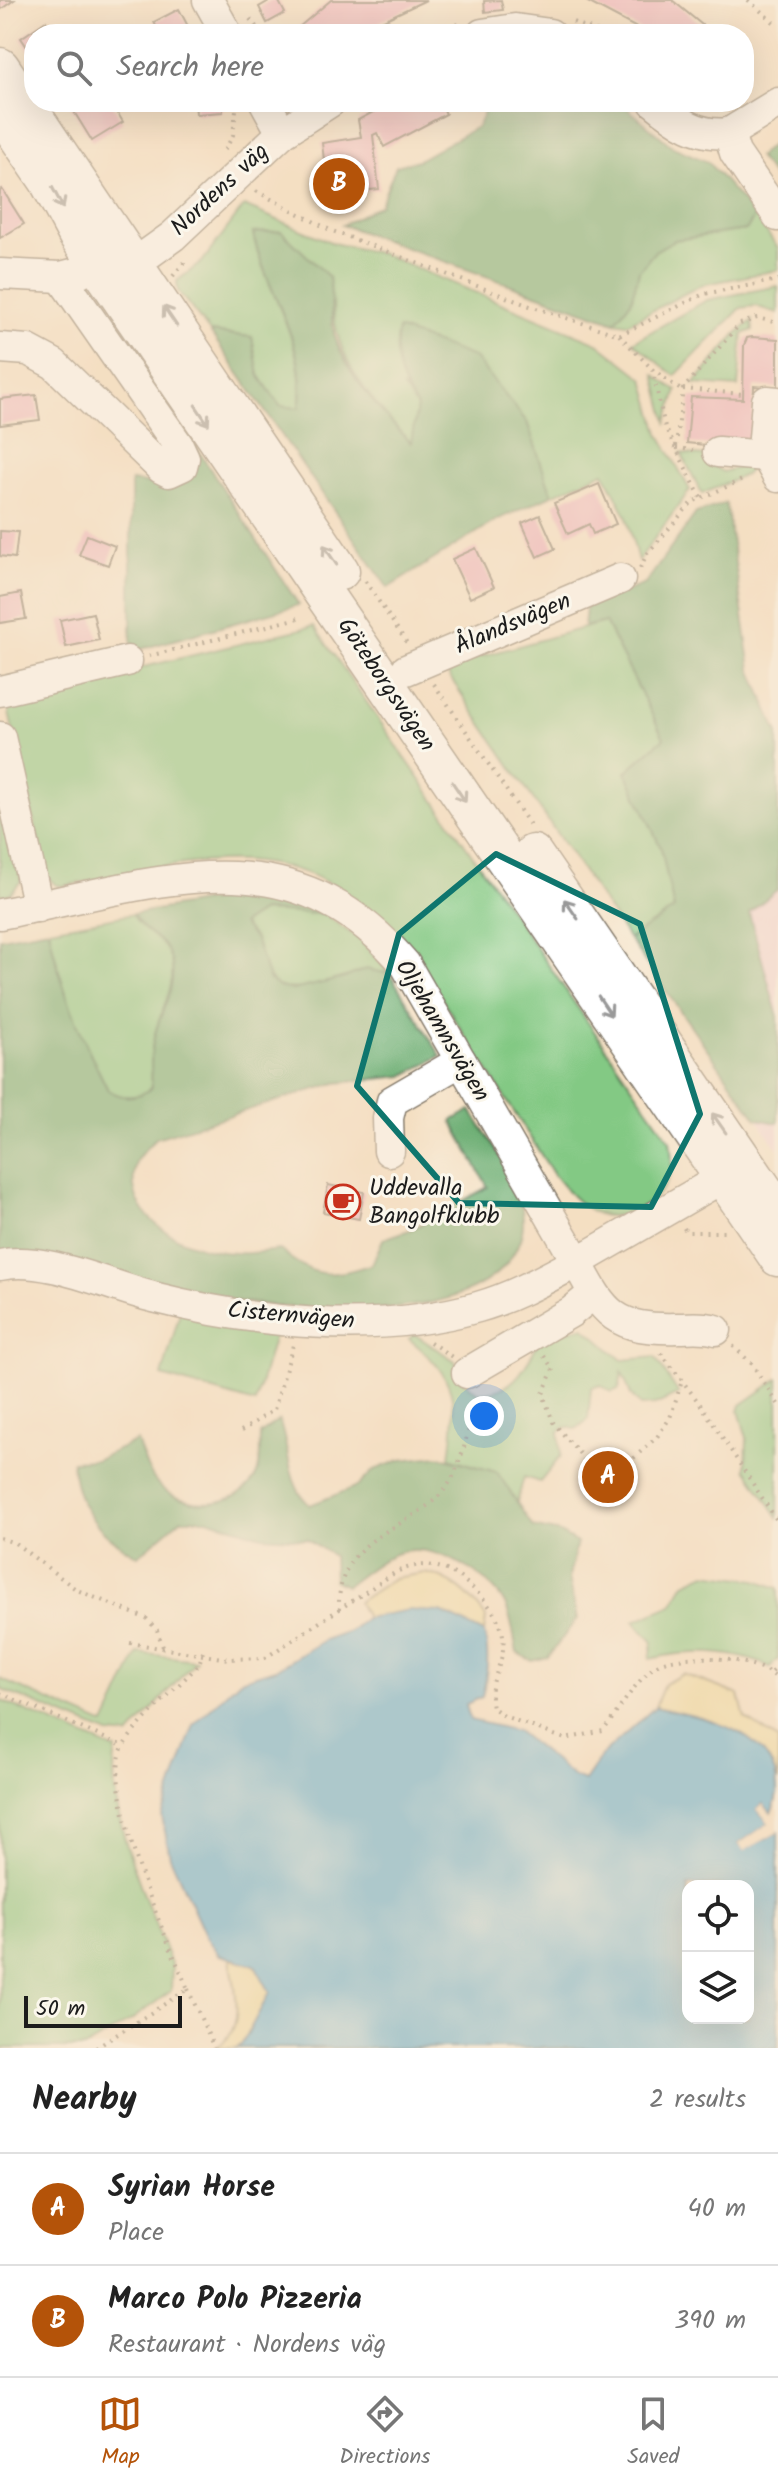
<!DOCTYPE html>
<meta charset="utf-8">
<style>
:root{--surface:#fff;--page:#f2f2f2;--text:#222;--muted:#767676;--line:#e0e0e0;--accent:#b45309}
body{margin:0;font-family:Kalam,sans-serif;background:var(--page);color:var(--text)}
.controls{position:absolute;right:24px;bottom:24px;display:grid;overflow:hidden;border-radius:16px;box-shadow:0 8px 32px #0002}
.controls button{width:72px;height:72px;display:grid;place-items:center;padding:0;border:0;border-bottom:2px solid var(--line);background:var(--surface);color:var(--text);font:40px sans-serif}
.scale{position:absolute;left:24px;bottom:20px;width:158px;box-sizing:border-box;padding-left:8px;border:4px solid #1c1c1c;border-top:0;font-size:22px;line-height:28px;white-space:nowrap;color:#1c1c1c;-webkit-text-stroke:6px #fbf7ec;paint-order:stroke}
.you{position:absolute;left:484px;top:1416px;width:28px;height:28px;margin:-20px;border:6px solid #fff;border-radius:50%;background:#1a73e8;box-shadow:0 0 0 12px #1a73e833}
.badge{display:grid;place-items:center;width:52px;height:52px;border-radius:50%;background:var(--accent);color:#fff;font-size:26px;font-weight:700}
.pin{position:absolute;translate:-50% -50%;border:4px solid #fff;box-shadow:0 2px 8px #0006}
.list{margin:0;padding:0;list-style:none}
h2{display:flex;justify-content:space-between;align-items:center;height:104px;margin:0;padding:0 32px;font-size:34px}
h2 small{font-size:26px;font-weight:400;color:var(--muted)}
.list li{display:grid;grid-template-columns:52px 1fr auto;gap:24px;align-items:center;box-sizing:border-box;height:112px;padding:0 32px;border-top:2px solid var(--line)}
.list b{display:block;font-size:30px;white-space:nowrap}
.list p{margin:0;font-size:26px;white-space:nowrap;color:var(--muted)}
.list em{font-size:26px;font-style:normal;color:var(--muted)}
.icon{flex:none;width:44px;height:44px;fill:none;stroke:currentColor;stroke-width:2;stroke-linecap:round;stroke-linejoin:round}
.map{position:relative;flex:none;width:778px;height:2048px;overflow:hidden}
.search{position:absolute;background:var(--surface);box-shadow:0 8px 32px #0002;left:24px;right:24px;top:24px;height:88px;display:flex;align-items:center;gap:20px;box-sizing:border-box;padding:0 28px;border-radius:32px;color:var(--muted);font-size:30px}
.sheet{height:328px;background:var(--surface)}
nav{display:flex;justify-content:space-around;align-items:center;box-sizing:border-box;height:112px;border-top:2px solid var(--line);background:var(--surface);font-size:22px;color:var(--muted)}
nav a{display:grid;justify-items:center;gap:4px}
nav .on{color:var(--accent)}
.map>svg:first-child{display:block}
</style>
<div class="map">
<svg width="778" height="2048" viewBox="0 0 778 2048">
<rect width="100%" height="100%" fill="#fbf7ec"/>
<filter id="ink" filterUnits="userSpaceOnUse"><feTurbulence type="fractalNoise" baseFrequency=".0125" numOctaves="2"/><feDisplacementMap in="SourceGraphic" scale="16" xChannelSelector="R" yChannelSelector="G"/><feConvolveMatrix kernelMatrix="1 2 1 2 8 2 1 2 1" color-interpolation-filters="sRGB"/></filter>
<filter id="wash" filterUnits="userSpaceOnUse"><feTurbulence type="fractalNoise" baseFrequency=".006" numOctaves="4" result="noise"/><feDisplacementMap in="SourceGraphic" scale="32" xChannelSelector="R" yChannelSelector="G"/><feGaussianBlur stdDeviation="1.8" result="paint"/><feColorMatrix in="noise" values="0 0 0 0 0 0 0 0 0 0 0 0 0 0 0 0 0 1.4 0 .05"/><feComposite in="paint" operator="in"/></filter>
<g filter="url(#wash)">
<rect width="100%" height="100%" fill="#f4dfc2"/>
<g fill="#f4cfde">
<polygon points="778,889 778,1017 749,913"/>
<polygon points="757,1119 778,1123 778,1149"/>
</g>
<g fill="#83c984" stroke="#507250" stroke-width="2">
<path d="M244,206L333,243L382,254L598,343L644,379L659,433L690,490L638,561L626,515L604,472L552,495L527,422L403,388L417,407L412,444C374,405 333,359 333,302L253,234C266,295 309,343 299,409L280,407L259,375L252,337L210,332L178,291L177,281L202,262Z"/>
<polygon points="755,216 778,248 778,270 701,285 627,324 615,322 631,301 639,271 655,251 674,240 746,230"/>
<polygon points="778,286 778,314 756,306 741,308 675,376 633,342 707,300"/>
<polygon points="752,321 753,330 743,334 738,387 694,384 736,334"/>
<polygon points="655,375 677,391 667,422"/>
<polygon points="681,453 712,457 715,467 723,472 757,461 745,475 702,494"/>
<polygon points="605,622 664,738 626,772 661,848 674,909 629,939 443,667"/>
<path d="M314,626L670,1141C671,1151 673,1162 671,1172C664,1200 623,1225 596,1213C578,1205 566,1190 554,1175C526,1131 498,1086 469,1042C413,952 362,867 243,861C187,858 119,877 63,886L56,885L47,877L9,713L10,704L19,697Z"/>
<polygon points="0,783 21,881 11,893 0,897"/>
<path d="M262,911L324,914L360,940L390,974C356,961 291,1008 270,979C258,963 261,945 242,924Z"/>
<path d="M133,914C142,935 164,935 171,960C178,986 159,1013 154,1038C150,1054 151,1071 152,1087C138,1099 123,1099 108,1090C81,1037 60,988 49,929Z"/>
<polygon points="185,1294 282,1307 255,1403 162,1376"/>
<path d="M584,1327L622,1360L655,1357L679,1394L655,1405L641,1406L631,1395L622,1372L619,1389L611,1392L601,1385L591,1388L588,1420L576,1429L566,1427L559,1432L561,1456L540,1482L524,1477L517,1502L496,1472L450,1458C457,1400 458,1378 409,1339L414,1334L455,1361L460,1378L478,1393C518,1392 524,1367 542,1336Z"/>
<polygon points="778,1379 778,1517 746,1469 747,1438 739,1411 741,1405"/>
<path d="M706,1573L756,1580L778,1588V1659L770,1667C732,1650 689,1650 650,1659L653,1642L634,1621L672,1605L685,1583Z"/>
<polygon points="138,1653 196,1660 129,1736 109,1734 0,1689 0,1679 105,1725"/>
<path d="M0,1700L116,1750C104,1816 150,1905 172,1967L171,1991L130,2021L84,2048H0Z"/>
</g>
<g fill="#6aad72" stroke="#436447" stroke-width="2">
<polygon points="488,102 620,102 673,147 708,162 755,216 746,230 674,240 655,251 639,271 631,301 615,322 342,225 380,205 396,166 418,160 478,126"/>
<polygon points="778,139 778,183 758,157"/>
<path d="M281,231L329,277C332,294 331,311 333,328C339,366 384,416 411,443L417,407C400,383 391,358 398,329L474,357L527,422L552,495L497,520L388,588L210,332L252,337L259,375L280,406L299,408C310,344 266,294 253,233Z"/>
<polygon points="85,291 96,294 299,605 131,652 131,481 173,487 189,479 192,469"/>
<polygon points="726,503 751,669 778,734 778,889 749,913 778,1017 778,1123 757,1119 629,939 674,909 661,848 626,772 664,738 605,622 584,627 586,607 645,584 696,513"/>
<path d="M240,895L290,901L324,914L262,911L242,924L255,939L269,979L279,987L293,990L344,978L366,969L390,974L441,1056L403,1076L336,1083L156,1138C150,1145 139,1154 136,1162C120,1220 188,1252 237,1253C251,1254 266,1251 280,1250C314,1279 331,1278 372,1264L383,1239L412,1229L488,1187L452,1121L471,1110C490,1143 522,1180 523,1218C524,1235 517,1250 507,1263C425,1361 110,1278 0,1254V938L49,929C60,988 81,1036 108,1090C123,1099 138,1099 152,1087C151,1071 150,1054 154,1038C159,1013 178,986 171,960C164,935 142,935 133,914Z"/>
<path d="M279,1420C290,1448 287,1486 310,1505L358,1486L374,1470L400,1460L438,1456L497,1472L533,1527L560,1533L577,1543L569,1577L577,1619L548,1657L532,1661L517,1653C514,1637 512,1619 505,1604C491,1576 436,1544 405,1551C382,1556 365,1573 346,1586L334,1580L333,1556L307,1539L262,1536L207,1519H181L138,1556C100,1535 74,1507 72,1461L95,1460L137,1441C142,1454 148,1475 159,1485C184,1511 239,1509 256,1476C262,1465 259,1446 260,1434Z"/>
</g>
<g fill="#eeda9e" stroke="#857b5d" stroke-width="2">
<path d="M425,1573C453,1579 469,1594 486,1617L484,1633L441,1612L366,1618L358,1602L394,1578Z"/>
<polygon points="683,1674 739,1695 745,1718 778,1740 778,1781 772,1765 703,1719 655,1707 664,1684"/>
<path d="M230,1959L255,1965L271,1992L242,2044L236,2048H214C248,2033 235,1987 230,1959Z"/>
</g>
<path fill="#59add5" stroke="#3a6478" stroke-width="2" fill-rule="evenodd" d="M409,1610L441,1612L484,1633C490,1651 487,1678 482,1697L466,1704L470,1720L517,1731L574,1777L584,1781L602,1755L655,1707C697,1717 758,1725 775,1773C778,1787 778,1801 771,1813L763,1804L757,1809L769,1823L739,1844L744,1850L778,1832V2048H236L242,2044L270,1992L255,1965L219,1955L206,1937L170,1857L162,1816L194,1724L240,1680L278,1668L324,1640L349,1631L366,1618ZM688,1886H748V2018H688Z"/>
<polygon fill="#f4dfc2" points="763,1804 773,1817 769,1817 773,1825 745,1845 775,1827 778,1832 744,1851 739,1844 769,1823 757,1809"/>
<g id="blocks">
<g fill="#eba0b8">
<polygon points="0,0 14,0 0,10"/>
<polygon points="271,0 278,0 285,13 267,23 259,7"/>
<polygon points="331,0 426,0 354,34 305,34 299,27"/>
<polygon points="501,0 503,10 485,12 484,1"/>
<polygon points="584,0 672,0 713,34 648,34"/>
<polygon points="179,9 192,34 160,34 154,22"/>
<polygon points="46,21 54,34 34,34 34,57 21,38"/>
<polygon points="68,102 111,102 123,122 92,141"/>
<polygon points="195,102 222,102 223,112 196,114"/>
<polygon points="392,102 448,102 442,105 446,114 384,147 377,133 373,135 379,189 328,194 322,143 361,137 358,120"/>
<polygon points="2,189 24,224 0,238 0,191"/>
<polygon points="752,337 778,339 778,388 754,386 752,440 744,449 687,443 691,397 743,399 744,345 747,338"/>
<polygon points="36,395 40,420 0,425 0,399"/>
<polygon points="599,484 616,524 593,534 589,524 568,534 554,503"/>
<polygon points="540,515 555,549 537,557 522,523"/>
<polygon points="0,531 18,532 15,558 0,556"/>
<polygon points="87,535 115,546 108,565 79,555"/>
<polygon points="476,548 494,587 470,598 452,559"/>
<polygon points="21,593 26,619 0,623 0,597"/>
<polygon points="93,613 99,640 66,647 60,620"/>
<polygon points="328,1185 364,1192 359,1219 323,1212"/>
</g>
</g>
</g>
<g filter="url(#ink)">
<use href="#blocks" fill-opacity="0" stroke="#887e6f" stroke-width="2"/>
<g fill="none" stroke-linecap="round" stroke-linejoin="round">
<g stroke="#887e6f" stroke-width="33">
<g id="minor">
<polyline points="208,0 227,34"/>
<polyline points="482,34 515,29 550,34"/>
<polyline points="265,102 282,133"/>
<path d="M654,102C677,121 699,137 729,133L735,153L778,216"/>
<polyline points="729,133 778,103"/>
<polyline points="0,274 61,277 80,272"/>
<polyline points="116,277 173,236 282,133 330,102"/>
<polyline points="0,348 28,350 54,364 161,468 169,472 182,466 184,458 178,445 61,277"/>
<polyline points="778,402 767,401 763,450 778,477"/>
<polyline points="718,452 765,456"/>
<polyline points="406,670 620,579"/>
<polyline points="0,691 127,661"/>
<polyline points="0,737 38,907"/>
<path d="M0,914C151,886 288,826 405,964L577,1262L741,1167"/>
<polyline points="389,1151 388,1118 392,1101 461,1061"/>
<path d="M0,1265C45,1255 108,1286 153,1297C255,1323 376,1336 478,1307C513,1297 545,1279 577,1262C604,1315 616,1330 678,1328C692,1328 702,1326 716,1330"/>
<polyline points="467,1373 571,1312 593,1294"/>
</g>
</g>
<g stroke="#887e6f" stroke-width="41">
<g id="major">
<polyline points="0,67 340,571"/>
<polyline points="0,110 48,180 77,234 778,1257"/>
<polyline points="533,854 778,1211"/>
</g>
</g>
<g stroke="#887e6f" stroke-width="4" stroke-dasharray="2 6" stroke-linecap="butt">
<polyline points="748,0 778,26"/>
<polyline points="250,19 262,34"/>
<polyline points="573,22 603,34"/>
<polyline points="426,34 462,23"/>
<polyline points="225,150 233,135 237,102"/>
<polyline points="256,191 330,230 527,305 619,335 704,294 778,280"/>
<polyline points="173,276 188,258"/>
<polyline points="619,335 652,369 665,427 701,498"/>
<polyline points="652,369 682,391"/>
<polyline points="683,389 743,394"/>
<polyline points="676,446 683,389 740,324 757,318 778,323"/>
<polyline points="676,448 693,450"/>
<polyline points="640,568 647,554 692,502 742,480"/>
<polyline points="365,581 407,643"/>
<polyline points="149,656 303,617"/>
<polyline points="434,684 530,825"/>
<polyline points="684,1228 686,1232 725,1232"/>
<polyline points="430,1342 452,1357"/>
<polyline points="733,1346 752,1364 778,1404"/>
<polyline points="661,1353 703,1408 778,1522"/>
<polyline points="544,1356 553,1369 543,1394 553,1422 605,1484 657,1437 670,1418 682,1381"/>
<polyline points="241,1431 274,1410 293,1345"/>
<polyline points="0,1538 15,1543 77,1590 147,1619 157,1630 163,1647"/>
<path d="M339,1610C336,1530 414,1533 448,1485C464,1461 469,1423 477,1396"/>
<path d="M130,1643L228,1659L265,1658L396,1572C411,1566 422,1563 438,1567C463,1573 500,1610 503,1636C507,1662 486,1682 492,1707L504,1716L565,1739L603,1731C619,1711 634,1683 654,1667C676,1650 762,1657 778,1680"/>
<polyline points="772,1672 778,1666"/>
<polyline points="0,1693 123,1746"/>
<polyline points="188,1989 214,2048"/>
<path d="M96,2048L188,1989C168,1943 98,1788 124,1745C140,1720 178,1687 199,1664L203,1652"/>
</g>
<use href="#minor" stroke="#fff" stroke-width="30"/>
<use href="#major" stroke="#fff" stroke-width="38"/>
</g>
<defs><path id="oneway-shaft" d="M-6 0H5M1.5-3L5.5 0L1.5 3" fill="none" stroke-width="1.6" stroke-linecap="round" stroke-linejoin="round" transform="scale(2)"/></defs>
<g stroke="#999">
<use href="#oneway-shaft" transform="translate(58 198) rotate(62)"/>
<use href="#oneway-shaft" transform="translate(170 316) rotate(-124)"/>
<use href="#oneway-shaft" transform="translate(202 415) rotate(56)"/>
<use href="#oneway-shaft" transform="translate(330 555) rotate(-124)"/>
<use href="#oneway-shaft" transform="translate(459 792) rotate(56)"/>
<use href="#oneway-shaft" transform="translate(571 909) rotate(-125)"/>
<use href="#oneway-shaft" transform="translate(605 1006) rotate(56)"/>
<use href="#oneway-shaft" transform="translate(719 1123) rotate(-125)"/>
</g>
</g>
<path d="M0 0H778V2048H0ZM496,854L640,924L700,1114L651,1207L459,1203L357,1086L399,934Z" fill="#f4dfc2" fill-opacity=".55" fill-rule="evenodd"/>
<path fill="none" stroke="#0f766e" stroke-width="6" stroke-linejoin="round" d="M496,854L640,924L700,1114L651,1207L459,1203L357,1086L399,934Z"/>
<defs>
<g id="cafe-ring" transform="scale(1.8)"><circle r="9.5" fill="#fbf7ec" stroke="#c8321e" stroke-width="1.5"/><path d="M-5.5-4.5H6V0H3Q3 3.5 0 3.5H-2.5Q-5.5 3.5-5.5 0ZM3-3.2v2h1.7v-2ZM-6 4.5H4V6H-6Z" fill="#c8321e"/></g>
</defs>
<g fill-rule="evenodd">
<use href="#cafe-ring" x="343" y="1202"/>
</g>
<g text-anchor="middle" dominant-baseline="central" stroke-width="6" stroke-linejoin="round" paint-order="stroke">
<g font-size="24" fill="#1c1c1c" stroke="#fbf7ec">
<text transform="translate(220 190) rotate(-43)">Nordens väg</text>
<text transform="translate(513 624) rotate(-23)">Ålandsvägen</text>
<text transform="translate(386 685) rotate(56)">Göteborgsvägen</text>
<text transform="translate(442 1031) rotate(59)">Oljehamnsvägen</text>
<text transform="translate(291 1316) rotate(5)">Cisternvägen</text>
</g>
<g font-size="24" fill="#1c1c1c" stroke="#fbf7ec" text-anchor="start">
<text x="369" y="1188">Uddevalla<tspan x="369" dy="28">Bangolfklubb</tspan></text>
</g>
</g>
</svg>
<div class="controls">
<button><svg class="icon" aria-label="locate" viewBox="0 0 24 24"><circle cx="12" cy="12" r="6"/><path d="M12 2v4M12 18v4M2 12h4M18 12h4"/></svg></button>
<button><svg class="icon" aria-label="layers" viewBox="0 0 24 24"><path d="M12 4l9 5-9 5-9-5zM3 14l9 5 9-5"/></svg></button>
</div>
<div class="scale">50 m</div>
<div class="you"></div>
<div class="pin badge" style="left:608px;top:1477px">A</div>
<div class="pin badge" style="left:339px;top:184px">B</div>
<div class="search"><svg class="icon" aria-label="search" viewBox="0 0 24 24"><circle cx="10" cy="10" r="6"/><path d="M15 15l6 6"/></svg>Search here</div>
</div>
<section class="sheet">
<h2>Nearby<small>2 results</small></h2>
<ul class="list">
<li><span class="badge">A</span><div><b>Syrian Horse</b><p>Place</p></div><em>40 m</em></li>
<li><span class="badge">B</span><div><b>Marco Polo Pizzeria</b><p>Restaurant · Nordens väg</p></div><em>390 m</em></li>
</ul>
</section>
<nav>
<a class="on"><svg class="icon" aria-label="map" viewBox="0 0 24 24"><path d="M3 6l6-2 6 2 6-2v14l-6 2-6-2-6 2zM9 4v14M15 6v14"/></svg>Map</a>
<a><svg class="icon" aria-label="directions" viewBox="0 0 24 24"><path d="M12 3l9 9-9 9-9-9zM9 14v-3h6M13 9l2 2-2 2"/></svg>Directions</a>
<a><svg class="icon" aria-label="saved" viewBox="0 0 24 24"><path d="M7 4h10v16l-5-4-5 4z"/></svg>Saved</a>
</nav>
